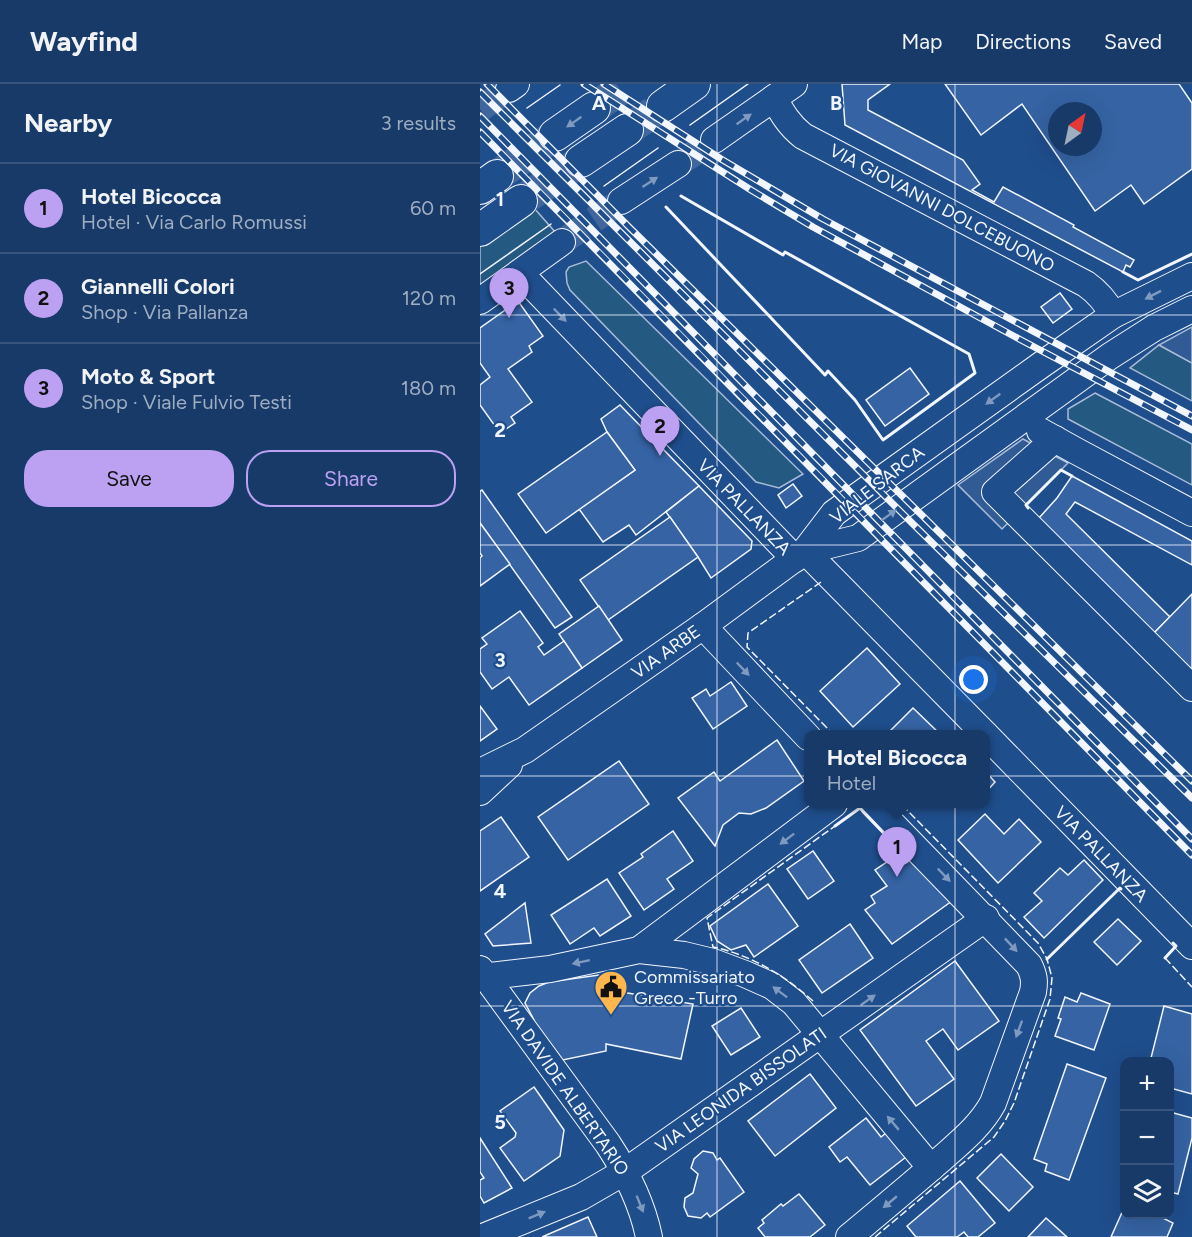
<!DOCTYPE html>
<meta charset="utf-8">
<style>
:root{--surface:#173a69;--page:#244571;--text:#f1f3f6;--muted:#9eadc0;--line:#36547d;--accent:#bca0f2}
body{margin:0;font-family:Figtree,sans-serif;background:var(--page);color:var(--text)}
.controls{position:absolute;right:18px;bottom:18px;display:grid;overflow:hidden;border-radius:12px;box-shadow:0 6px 24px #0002}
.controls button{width:54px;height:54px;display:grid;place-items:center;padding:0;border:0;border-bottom:2px solid var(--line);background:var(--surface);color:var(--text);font:30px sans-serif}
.compass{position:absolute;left:568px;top:18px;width:54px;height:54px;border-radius:50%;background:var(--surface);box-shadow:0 6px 24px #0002;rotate:33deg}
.you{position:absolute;left:494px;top:596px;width:21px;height:21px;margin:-15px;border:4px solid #fff;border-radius:50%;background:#1a73e8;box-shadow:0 0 0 9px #1a73e833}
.badge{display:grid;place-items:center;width:39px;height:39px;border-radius:50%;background:var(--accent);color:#111;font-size:20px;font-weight:700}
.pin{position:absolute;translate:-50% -50px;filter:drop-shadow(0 2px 3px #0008)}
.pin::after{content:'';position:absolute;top:32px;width:21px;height:18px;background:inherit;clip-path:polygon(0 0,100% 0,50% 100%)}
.popup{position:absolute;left:324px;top:646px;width:186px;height:78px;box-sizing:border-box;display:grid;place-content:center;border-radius:12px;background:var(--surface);filter:drop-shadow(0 2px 4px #0005);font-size:20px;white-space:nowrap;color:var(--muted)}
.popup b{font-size:22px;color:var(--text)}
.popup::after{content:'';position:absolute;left:50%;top:100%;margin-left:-12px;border:12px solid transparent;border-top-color:var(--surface)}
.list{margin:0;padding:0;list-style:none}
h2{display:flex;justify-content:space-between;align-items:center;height:78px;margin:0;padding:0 24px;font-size:26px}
h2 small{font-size:20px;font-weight:400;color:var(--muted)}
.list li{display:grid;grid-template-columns:39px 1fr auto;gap:18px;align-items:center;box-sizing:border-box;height:90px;padding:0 24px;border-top:2px solid var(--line)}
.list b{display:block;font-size:22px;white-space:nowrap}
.list p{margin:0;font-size:20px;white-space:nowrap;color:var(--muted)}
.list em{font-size:20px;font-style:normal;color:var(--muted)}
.actions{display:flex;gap:12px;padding:18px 24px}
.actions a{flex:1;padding:14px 0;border:2px solid var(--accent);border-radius:24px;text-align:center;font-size:21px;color:var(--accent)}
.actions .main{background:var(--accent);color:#111}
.icon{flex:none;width:33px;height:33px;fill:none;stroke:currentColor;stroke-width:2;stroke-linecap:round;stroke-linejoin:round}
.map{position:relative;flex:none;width:712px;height:1153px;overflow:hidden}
header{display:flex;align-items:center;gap:36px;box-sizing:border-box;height:84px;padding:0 30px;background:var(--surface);border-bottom:2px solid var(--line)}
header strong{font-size:28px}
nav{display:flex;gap:33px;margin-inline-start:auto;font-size:21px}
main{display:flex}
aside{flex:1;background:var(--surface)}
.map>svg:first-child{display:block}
</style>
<header>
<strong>Wayfind</strong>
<nav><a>Map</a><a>Directions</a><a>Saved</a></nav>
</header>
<main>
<aside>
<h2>Nearby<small>3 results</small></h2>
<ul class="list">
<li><span class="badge">1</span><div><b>Hotel Bicocca</b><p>Hotel · Via Carlo Romussi</p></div><em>60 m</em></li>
<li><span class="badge">2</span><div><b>Giannelli Colori</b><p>Shop · Via Pallanza</p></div><em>120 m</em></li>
<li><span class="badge">3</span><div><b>Moto &amp; Sport</b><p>Shop · Viale Fulvio Testi</p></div><em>180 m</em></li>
</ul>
<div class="actions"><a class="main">Save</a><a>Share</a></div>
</aside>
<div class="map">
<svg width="712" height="1153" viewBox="0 0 712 1153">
<rect width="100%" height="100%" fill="#1f4e8c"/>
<g fill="#245a82" stroke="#a8bbd7" stroke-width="1.5">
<polygon points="54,124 76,149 0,204 0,162"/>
<polygon points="106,177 323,390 299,404 276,398 90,206 87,199 86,188 89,183"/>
<polygon points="679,261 712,279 712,317 650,284"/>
<polygon points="615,309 712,360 712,401 588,335 588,325"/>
</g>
<g fill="#305b95" stroke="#a8bbd7" stroke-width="1.5">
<polygon points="712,243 712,279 679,261"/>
<polygon points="543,355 588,379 522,445 478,401"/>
</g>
<g fill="#3563a3" stroke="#f2f6ff" stroke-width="1.5" fill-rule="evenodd">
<polygon points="362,0 410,0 388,16 388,26 483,76 500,100 492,106 514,118 523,103 594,141 593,143 654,176 650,183 646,181 643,188 365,41"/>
<path d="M465,0H699L712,19V85L664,120L651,101L615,127L542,20L501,51ZM577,27H613V63H577Z"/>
<polygon points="580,209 592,225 573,239 561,223"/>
<polygon points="38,217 63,252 49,262 52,268 28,285 52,318 31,333 35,339 20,349 0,321 0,301 10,293 0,279 0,244"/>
<polygon points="430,284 449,310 405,342 386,316"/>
<polygon points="140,321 219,402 156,451 149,441 123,458 99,425 155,386 127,348 121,335"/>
<polygon points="127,348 155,386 66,449 38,410"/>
<polygon points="592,392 712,457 712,481 595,418 586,430 690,533 674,549 559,434 577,414"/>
<polygon points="313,400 322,412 306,424 298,411"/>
<polygon points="219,402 272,457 271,465 231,494 218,473 186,428"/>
<polygon points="2,406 92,533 75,544 0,439 0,407"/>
<polygon points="190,433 218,473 128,536 100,496"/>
<polygon points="0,439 30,480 0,502 0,474 2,472 0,469"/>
<polygon points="712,510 712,586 674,549"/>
<polygon points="119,522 142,556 102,584 79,550"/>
<polygon points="40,527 63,559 58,563 64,571 84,557 102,584 49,621 29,593 12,605 0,588 0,565 7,560 2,554"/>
<polygon points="387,564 420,600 373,643 340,607"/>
<polygon points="251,598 267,622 233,645 212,614 226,605 230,612"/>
<polygon points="0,622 17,645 0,657"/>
<polygon points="433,624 460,650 410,650 408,649"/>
<polygon points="297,656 324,697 286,724 271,730 259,729 243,741 235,762 198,714 234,688 240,697"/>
<polygon points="139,677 169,720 88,776 58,733"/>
<polygon points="506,688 515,698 506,708"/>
<polygon points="505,730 524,750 539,735 561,758 518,799 478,756"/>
<polygon points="21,733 49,773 0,807 0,747"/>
<polygon points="193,747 213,777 187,795 194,805 164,826 139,789 163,773 161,770"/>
<polygon points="333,767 354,797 328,815 307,785"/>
<polygon points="422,768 472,817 412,860 385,826 395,819 391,812 407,802 395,786"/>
<polygon points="604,776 623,796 564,854 544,833 562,817 554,809 580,784 588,791"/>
<polygon points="127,795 151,832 120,852 114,844 90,860 71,831"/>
<polygon points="288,800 318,842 274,873 266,861 251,866 237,857 230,842"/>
<polygon points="45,819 51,859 13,862 5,850"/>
<polygon points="638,835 661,857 637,881 614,858"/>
<polygon points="370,840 393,874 342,909 319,876"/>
<polygon points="475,877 519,937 478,966 463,945 446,957 474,995 436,1022 380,946"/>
<polygon points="119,891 130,906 213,920 201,975 126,960 126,967 78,977 53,941 54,936 45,919 50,909 59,902 69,898"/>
<polygon points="601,909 630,920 614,966 575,952 581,935 578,934 585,913 597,918"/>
<polygon points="684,922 712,930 712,1010 690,1004 690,978 670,978"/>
<polygon points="261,924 280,953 251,971 232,942"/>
<polygon points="587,980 626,994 589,1096 565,1087 567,1080 554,1075"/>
<polygon points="330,990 356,1024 295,1072 268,1037"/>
<polygon points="54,1003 84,1046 80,1072 44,1097 20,1064 35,1053 36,1049 20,1027"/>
<polygon points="690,1028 712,1034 712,1054 698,1110 690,1108"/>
<polygon points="386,1034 401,1053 406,1049 426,1073 390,1101 367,1073 360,1078 349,1063"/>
<polygon points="0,1054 32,1104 4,1119 0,1112 0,1096 4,1094 0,1088"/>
<polygon points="223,1067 233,1069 237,1076 240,1074 264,1108 230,1133 227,1129 221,1134 208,1132 204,1123 205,1114 213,1109 218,1090 211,1084 214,1075"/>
<polygon points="521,1070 553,1103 529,1127 497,1094"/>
<polygon points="480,1097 515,1139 498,1153 488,1153 484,1148 477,1153 436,1153 427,1142"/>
<polygon points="319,1110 345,1141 330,1153 285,1153 278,1144 284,1139 282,1136 301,1120 303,1122"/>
<polygon points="644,1124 644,1130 675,1130 693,1139 687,1153 631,1153"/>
<polygon points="108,1133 117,1153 62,1153"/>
<polygon points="566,1134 587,1153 548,1153"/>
</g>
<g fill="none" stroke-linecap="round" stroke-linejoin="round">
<g stroke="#3f679d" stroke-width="26" stroke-dasharray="26 13" stroke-linecap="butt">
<polyline points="0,25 29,5"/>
<polyline points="198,80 234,56"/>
<polyline points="82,158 141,117"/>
</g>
<g stroke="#3f679d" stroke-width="32" stroke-dasharray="32 16" stroke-linecap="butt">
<polyline points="114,24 148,0"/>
<polyline points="147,46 183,22"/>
<polyline points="17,92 75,51"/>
<polyline points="41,117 101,77"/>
</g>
<g stroke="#f2f6ff" stroke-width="28">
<g id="minor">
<polyline points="29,5 36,0"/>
<path d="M294,14C302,29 309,41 323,52L606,200C619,209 626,218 633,231"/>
<polyline points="234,56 314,0"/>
<polyline points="141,117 198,80"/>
<polyline points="40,189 315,475"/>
<polyline points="0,217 82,158"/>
<polyline points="560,347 598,368 712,429"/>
<polyline points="575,355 515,408 712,604"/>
<polyline points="325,467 378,454 630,272 674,244 712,225"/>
<polyline points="325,467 505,650"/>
<polyline points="223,542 328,653"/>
<polyline points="506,651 712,862"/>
<polyline points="0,688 45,666 223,542 325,467 354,429 561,281 633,231 712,192"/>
<polyline points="0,708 29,681"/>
<polyline points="159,866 354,720"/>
<path d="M0,885L128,1060C147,1089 162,1119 169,1153"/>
<polyline points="0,893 70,885 159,866 204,871 233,878 265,890 292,902 314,919 451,1084"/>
<polyline points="3,1153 101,1113 146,1087 506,834"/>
<path d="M369,1153C399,1128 429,1103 459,1077C479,1059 500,1043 513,1019L553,908C555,897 554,891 549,881L393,720"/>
</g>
</g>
<g stroke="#f2f6ff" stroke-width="34">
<g id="major">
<polyline points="183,22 214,0"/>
<polyline points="75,51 114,24"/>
<polyline points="101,77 147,46"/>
<polyline points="0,104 17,92"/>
<polyline points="0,146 41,117"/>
</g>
</g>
<use href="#minor" stroke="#1f4e8c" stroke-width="26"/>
<use href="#major" stroke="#1f4e8c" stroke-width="32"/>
<g stroke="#f2f6ff" stroke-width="1.5">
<polyline points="47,24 80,1"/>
<polyline points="210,41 268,0"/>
<polyline points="124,102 178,64"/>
<polyline points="0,190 71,140"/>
</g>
<g stroke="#f2f6ff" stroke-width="7">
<g id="rail">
<polyline points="7,0 151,145 712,697"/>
<polyline points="104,0 271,106 333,143 541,256 712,346"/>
<polyline points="124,0 241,75 343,135 712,332"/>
<polyline points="0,8 432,439 712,714"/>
<polyline points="0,32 712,755"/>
<path d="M0,48C238,288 474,530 712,771"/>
</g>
</g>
<use href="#rail" stroke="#1f4e8c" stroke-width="4.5" stroke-dasharray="14" stroke-linecap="butt"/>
<g stroke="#f2f6ff" stroke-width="1.5" stroke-dasharray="8 3" stroke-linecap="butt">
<polyline points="341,498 268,549 267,563 353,650"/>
<polyline points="685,874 712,903"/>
<path d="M333,917C304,891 271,871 233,863L227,834L355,742"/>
<polyline points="395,1153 514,1053 525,1037 534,1019 570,915 572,894 567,875 558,859 421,720"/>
</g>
<g stroke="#f2f6ff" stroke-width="3">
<polyline points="186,123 345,291 348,287 375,316 403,356 495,289 489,270 305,168 303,171 201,112"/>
<polyline points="643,188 658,196 712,170"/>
<polyline points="548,424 546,421 581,386 592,392"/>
<polyline points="355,742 380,724 422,768"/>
<polyline points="685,874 696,862 693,859"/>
<polyline points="567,875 640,804 641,805"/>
</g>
</g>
<defs><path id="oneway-solid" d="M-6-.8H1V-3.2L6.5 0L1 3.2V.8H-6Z" transform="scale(1.5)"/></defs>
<g fill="#7e9ac0">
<use href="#oneway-solid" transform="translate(264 35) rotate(-35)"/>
<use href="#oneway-solid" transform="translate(94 38) rotate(145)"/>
<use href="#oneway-solid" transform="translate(170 98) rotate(-33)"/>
<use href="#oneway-solid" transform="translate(673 211) rotate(153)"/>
<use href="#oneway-solid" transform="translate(80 231) rotate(46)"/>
<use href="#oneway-solid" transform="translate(513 315) rotate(144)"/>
<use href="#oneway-solid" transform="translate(409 431) rotate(-36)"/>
<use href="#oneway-solid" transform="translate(263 585) rotate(46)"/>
<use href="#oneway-solid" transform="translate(307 755) rotate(143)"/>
<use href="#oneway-solid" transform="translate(464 791) rotate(46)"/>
<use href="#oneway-solid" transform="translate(531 861) rotate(47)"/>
<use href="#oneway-solid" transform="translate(101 878) rotate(168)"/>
<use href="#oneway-solid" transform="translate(300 908) rotate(-143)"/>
<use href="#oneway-solid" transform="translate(388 916) rotate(-35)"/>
<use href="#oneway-solid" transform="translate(539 945) rotate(110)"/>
<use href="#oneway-solid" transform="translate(413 1039) rotate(-130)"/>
<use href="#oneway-solid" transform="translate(410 1118) rotate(140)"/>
<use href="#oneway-solid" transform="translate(160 1120) rotate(68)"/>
<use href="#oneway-solid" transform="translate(57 1131) rotate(-22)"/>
</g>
<path fill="none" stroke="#f2f6ff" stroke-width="1.5" stroke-opacity="0.55" d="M237,0V1153M475,0V1153M0,231H712M0,461H712M0,692H712M0,922H712"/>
<defs>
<g id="civic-pin" transform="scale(1.725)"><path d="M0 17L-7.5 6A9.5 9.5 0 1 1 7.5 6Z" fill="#ffb74d" stroke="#1f4e8c"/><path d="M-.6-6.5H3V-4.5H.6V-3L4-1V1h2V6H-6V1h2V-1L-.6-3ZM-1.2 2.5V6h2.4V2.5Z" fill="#111"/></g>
</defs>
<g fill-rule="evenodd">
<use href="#civic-pin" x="131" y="903"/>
</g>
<g text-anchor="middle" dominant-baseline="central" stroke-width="4.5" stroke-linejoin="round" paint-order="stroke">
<g font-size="18" fill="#f2f6ff" stroke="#1f4e8c">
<text transform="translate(462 124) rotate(28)">VIA GIOVANNI DOLCEBUONO</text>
<text transform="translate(397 401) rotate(-38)">VIALE SARCA</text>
<text transform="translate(264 423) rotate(46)">VIA PALLANZA</text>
<text transform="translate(186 568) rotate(-35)">VIA ARBE</text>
<text transform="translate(621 770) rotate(46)">VIA PALLANZA</text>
<text transform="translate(85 1004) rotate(55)">VIA DAVIDE ALBERTARIO</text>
<text transform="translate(261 1006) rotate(-35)">VIA LEONIDA BISSOLATI</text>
</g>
<g font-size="18" fill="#f2f6ff" stroke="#1f4e8c" text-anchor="start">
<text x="154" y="893">Commissariato<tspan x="154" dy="21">Greco -Turro</tspan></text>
</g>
</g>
<g font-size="20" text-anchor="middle" font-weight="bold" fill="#f2f6ff" stroke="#1f4e8c" stroke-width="4.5" stroke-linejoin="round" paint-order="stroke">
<text x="119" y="26">A</text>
<text x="356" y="26">B</text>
<text x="20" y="122">1</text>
<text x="20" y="353">2</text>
<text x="20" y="583">3</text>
<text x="20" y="814">4</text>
<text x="20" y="1045">5</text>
</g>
</svg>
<div class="controls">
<button>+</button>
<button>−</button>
<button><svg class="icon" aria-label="layers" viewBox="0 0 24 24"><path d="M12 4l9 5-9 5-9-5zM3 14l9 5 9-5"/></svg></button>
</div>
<svg class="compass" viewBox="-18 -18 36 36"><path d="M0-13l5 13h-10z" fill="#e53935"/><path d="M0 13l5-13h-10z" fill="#9eadc0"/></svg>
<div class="you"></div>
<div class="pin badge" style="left:417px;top:793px">1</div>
<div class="popup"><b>Hotel Bicocca</b>Hotel</div>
<div class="pin badge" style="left:180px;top:372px">2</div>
<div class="pin badge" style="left:29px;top:234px">3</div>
</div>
</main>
